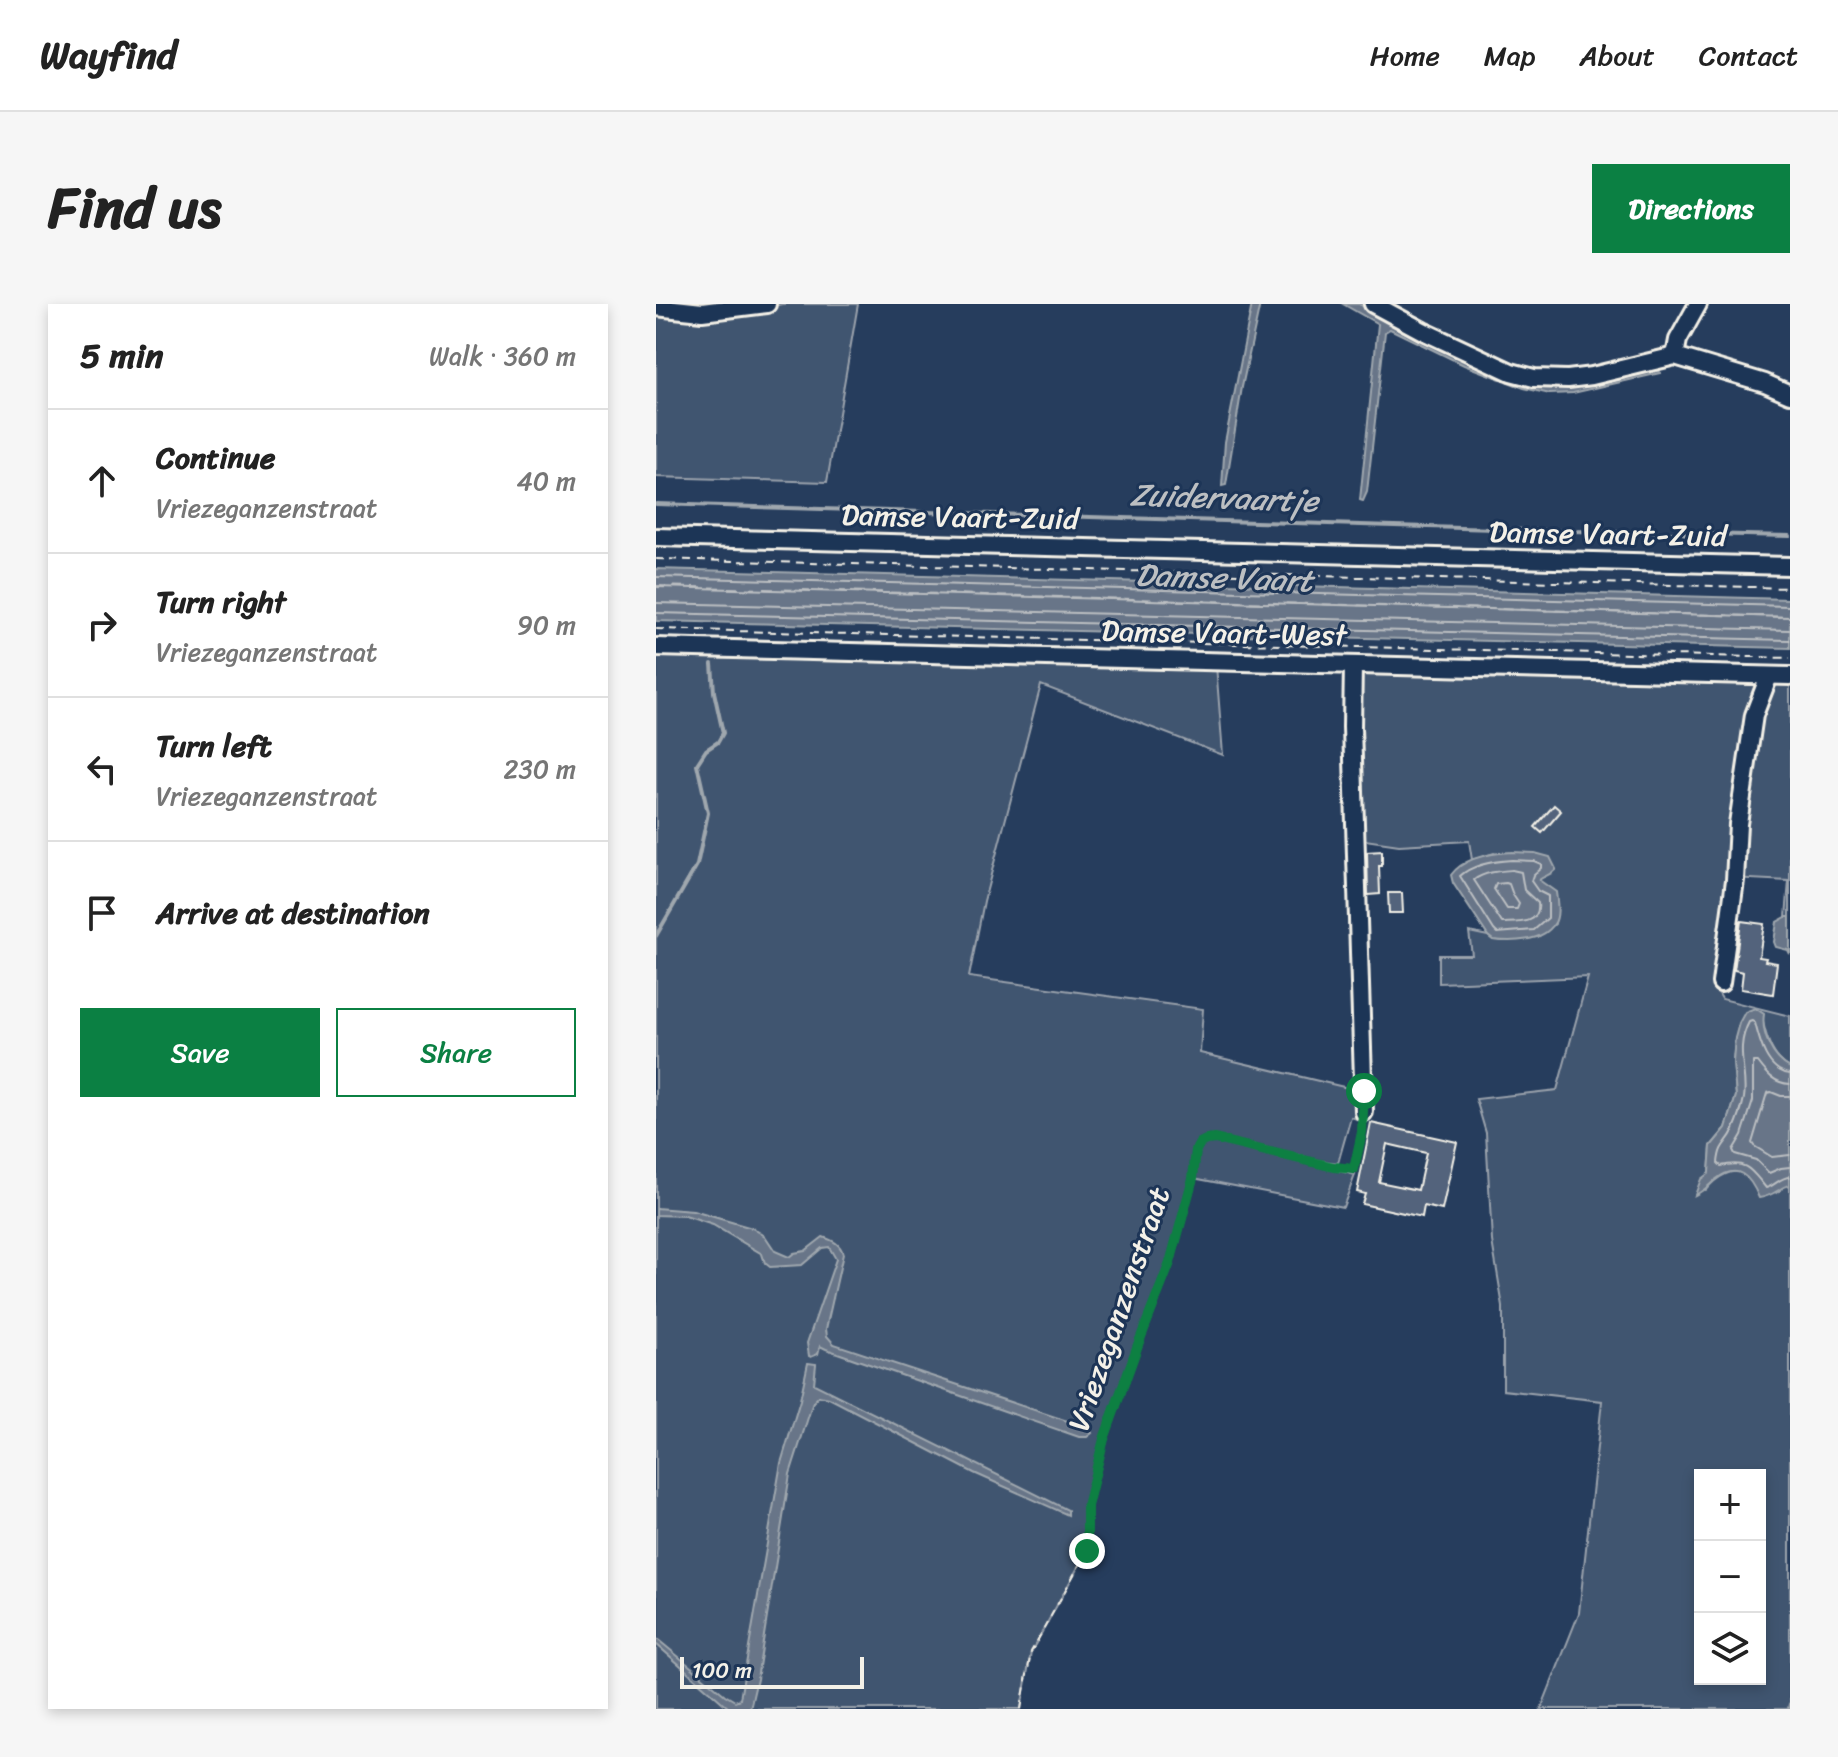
<!DOCTYPE html>
<meta charset="utf-8">
<style>
:root{--surface:#fff;--page:#f6f6f6;--text:#222;--muted:#767676;--line:#e0e0e0;--accent:#0b8043}
body{margin:0;font-family:Sriracha,sans-serif;background:var(--page);color:var(--text)}
.controls{position:absolute;right:24px;bottom:24px;display:grid;overflow:hidden;border-radius:0px;box-shadow:0 4px 12px #0003}
.controls button{width:72px;height:72px;display:grid;place-items:center;padding:0;border:0;border-bottom:2px solid var(--line);background:var(--surface);color:var(--text);font:40px sans-serif}
.scale{position:absolute;left:24px;bottom:20px;width:184px;box-sizing:border-box;padding-left:8px;border:4px solid #f4f1e8;border-top:0;font-size:22px;line-height:28px;white-space:nowrap;color:#f4f1e8;-webkit-text-stroke:6px #1d3557;paint-order:stroke}
.stop{position:absolute;width:24px;height:24px;margin:-18px;border:6px solid #0b8043;border-radius:50%;background:#fff}
.stop.end{background:#0b8043;border-color:#fff;box-shadow:0 2px 8px #0008}
.list{margin:0;padding:0;list-style:none}
h2{display:flex;justify-content:space-between;align-items:center;height:104px;margin:0;padding:0 32px;font-size:34px}
h2 small{font-size:26px;font-weight:400;color:var(--muted)}
.list li{display:grid;grid-template-columns:52px 1fr auto;gap:24px;align-items:center;box-sizing:border-box;height:144px;padding:0 32px;border-top:2px solid var(--line)}
.list b{display:block;font-size:30px;white-space:nowrap}
.list p{margin:0;font-size:26px;white-space:nowrap;color:var(--muted)}
.list em{font-size:26px;font-style:normal;color:var(--muted)}
.actions{display:flex;gap:16px;padding:24px 32px}
.actions a{flex:1;padding:18px 0;border:2px solid var(--accent);border-radius:0px;text-align:center;font-size:28px;color:var(--accent)}
.actions .main{background:var(--accent);color:#fff}
.icon{flex:none;width:44px;height:44px;fill:none;stroke:currentColor;stroke-width:2;stroke-linecap:round;stroke-linejoin:round}
.map{position:relative;flex:none;width:1134px;height:1405px;overflow:hidden;border-radius:0px}
header{display:flex;align-items:center;gap:48px;box-sizing:border-box;height:112px;padding:0 40px;background:var(--surface);border-bottom:2px solid var(--line)}
header strong{font-size:38px}
nav{display:flex;gap:44px;margin-inline-start:auto;font-size:28px}
.intro{display:flex;align-items:center;justify-content:space-between;box-sizing:border-box;height:192px;padding:0 48px}
h1{margin:0;font-size:56px}
.button{padding:20px 36px;border-radius:0px;background:var(--accent);color:#fff;font-size:28px;font-weight:700}
main{display:flex;gap:48px;padding:0 48px}
aside{flex:1;background:var(--surface);border-radius:0px;box-shadow:0 4px 12px #0003}
.map>svg:first-child{display:block}
</style>
<header>
<strong>Wayfind</strong>
<nav><a>Home</a><a>Map</a><a>About</a><a>Contact</a></nav>
</header>
<div class="intro"><h1>Find us</h1><a class="button">Directions</a></div>
<main>
<aside>
<h2>5 min<small>Walk · 360 m</small></h2>
<ul class="list">
<li><svg class="icon" aria-label="ahead" viewBox="0 0 24 24"><path d="M12 20V5M6 11l6-6 6 6"/></svg><div><b>Continue</b><p>Vriezeganzenstraat</p></div><em>40 m</em></li>
<li><svg class="icon" aria-label="right" viewBox="0 0 24 24"><path d="M7 20v-9h11M14 6l5 5-5 5"/></svg><div><b>Turn right</b><p>Vriezeganzenstraat</p></div><em>90 m</em></li>
<li><svg class="icon" aria-label="left" viewBox="0 0 24 24"><path d="M17 20v-9H6M10 6l-5 5 5 5"/></svg><div><b>Turn left</b><p>Vriezeganzenstraat</p></div><em>230 m</em></li>
<li><svg class="icon" aria-label="arrive" viewBox="0 0 24 24"><path d="M6 21V4h12l-3 4 3 4H6"/></svg><div><b>Arrive at destination</b></div></li>
</ul>
<div class="actions"><a class="main">Save</a><a>Share</a></div>
</aside>
<div class="map">
<svg width="1134" height="1405" viewBox="0 0 1134 1405">
<rect width="100%" height="100%" fill="#263d5d"/>
<filter id="ink" filterUnits="userSpaceOnUse"><feTurbulence type="fractalNoise" baseFrequency=".0125" numOctaves="2"/><feDisplacementMap in="SourceGraphic" scale="16" xChannelSelector="R" yChannelSelector="G"/><feConvolveMatrix kernelMatrix="1 2 1 2 8 2 1 2 1" color-interpolation-filters="sRGB"/></filter>
<g filter="url(#ink)">
<g fill="#40546f" stroke="#9aa2ac" stroke-width="2" fill-rule="evenodd">
<polygon points="0,0 101,6 126,0 202,0 171,178 0,173"/>
<polygon points="0,344 560,361 567,451 385,381 328,597 313,673 547,705 544,749 705,787 704,812 701,815 695,813 682,859 657,856 597,842 699,871 687,903 537,874 514,959 483,1038 448,1135 431,1202 431,1247 375,1348 365,1405 0,1405"/>
<path d="M708,368L1134,375V613H1130L1133,577L1075,574L1059,683L1066,695L1134,712V764C1117,755 1111,736 1107,718L1079,734L1077,758L1080,792L1070,824L1055,842L1053,869L1049,887C1059,874 1078,860 1093,873C1094,875 1095,877 1097,878C1103,883 1113,886 1121,889L1130,881H1134V1405H885L923,1309L946,1097L847,1086V1003L836,937L830,829L820,795L901,786L932,673L783,679V651H816L813,628L832,632L837,636L846,637L882,633L899,620L901,597L882,576L887,573L838,549L816,556L813,537L743,541L702,535L703,373ZM1044,1171H1104V1375H1044Z"/>
</g>
<g fill="#677588" stroke="#9fa7ae" stroke-width="2">
<polygon points="596,0 604,0 586,83 570,181 566,182 569,138"/>
<polygon points="687,0 703,0 843,69 881,82 916,83 952,78 1003,64 1004,69 917,89 894,90 868,84 808,61 734,25 729,28 711,188 707,197 704,196 722,20"/>
<polygon points="0,265 1134,295 1134,344 0,317"/>
<path d="M856,548L879,549L894,553L900,565C894,572 889,571 883,576L900,588C901,597 904,612 898,620C887,638 856,638 837,636L832,632L797,579L795,571C808,553 835,549 856,548Z"/>
<polygon points="1130,613 1134,613 1134,650 1132,646 1120,643 1118,638 1121,618"/>
<path d="M1099,704L1108,710C1105,730 1116,754 1134,764V881C1123,883 1119,892 1103,894C1094,872 1082,858 1059,876C1052,882 1048,887 1039,891L1045,875L1053,869L1055,842L1070,824L1080,792L1077,758L1079,734L1083,719L1089,708Z"/>
<path d="M0,904L37,907L96,924L109,932L119,947L133,953L138,949L149,947L167,933C176,936 185,940 187,950L170,1025L171,1032L178,1040L433,1124L436,1129L431,1133H423L170,1045L164,1042L162,1050L155,1053L153,1052L151,1039L180,955L173,943L166,944L146,961L114,963L109,959L106,950L57,921L29,912L0,911Z"/>
<polygon points="152,1059 160,1060 158,1080 412,1206 412,1211 318,1169 173,1094 163,1092 157,1098 134,1170 101,1375 94,1405 74,1405 0,1340 0,1334 69,1391 79,1397 84,1395 125,1159 144,1096"/>
</g>
<g fill="none" stroke-linecap="round" stroke-linejoin="round">
<g stroke="#bcbfc2" stroke-width="2">
<polyline points="0,273 1134,302"/>
<polyline points="0,283 1134,313"/>
<polyline points="0,299 1134,326"/>
<polyline points="0,309 1134,336"/>
<path d="M856,556L878,557L885,560V564L877,571L875,577L882,587L892,592V614L878,626L841,629L838,626L804,572C817,560 838,557 856,556Z"/>
<path d="M856,566L865,568L868,586L882,599C885,621 862,618 846,619L818,576C828,568 844,567 856,566Z"/>
<polygon points="850,579 853,580 857,591 863,600 861,605 851,605 838,585 840,580"/>
<path d="M1134,770C1111,767 1104,739 1099,719L1096,717L1093,718C1078,746 1092,768 1088,794C1086,804 1082,816 1078,825C1071,841 1064,838 1062,859L1065,862C1092,856 1095,866 1110,884C1119,882 1124,873 1134,873"/>
<path d="M1134,780C1118,779 1111,770 1102,758H1097V797L1086,831L1077,846L1079,850L1100,856L1113,869L1125,864L1134,863"/>
<polyline points="1134,792 1125,792 1115,788 1111,789 1096,839 1098,842 1116,853 1134,851"/>
</g>
<g stroke="#9fa7ae" stroke-width="4">
<polyline points="0,200 872,226 1134,232"/>
<polyline points="0,632 41,561 52,509 41,460 50,446 62,438 67,429 58,388 56,360"/>
<polyline points="1133,1405 1134,1400"/>
</g>
<polyline stroke="#bcbfc2" stroke-width="2" stroke-dasharray="10 8" stroke-linecap="butt" points="0,282 1134,313"/>
</g>
<g fill="#52647b" stroke="#f4f1e8" stroke-width="2" fill-rule="evenodd">
<polygon points="898,501 905,507 886,529 879,523"/>
<polygon points="726,547 726,562 723,562 724,590 712,591 711,548"/>
<polygon points="732,589 746,589 747,609 733,609"/>
<polygon points="1085,617 1108,620 1103,653 1110,654 1109,657 1121,659 1117,690 1085,685 1087,668 1078,666"/>
<path d="M715,819L801,838L786,906L768,902L766,913L706,900L709,890L701,888ZM731,840L770,849L762,886L723,878Z"/>
</g>
<g fill="none" stroke-linecap="round" stroke-linejoin="round">
<g stroke="#f4f1e8" stroke-width="22">
<g id="minor">
<polyline points="717,0 767,27 855,68 878,74 912,75 936,72 1019,52 1109,79 1134,90"/>
<polyline points="0,3 46,8 111,0"/>
<polyline points="1019,52 1022,36 1042,0"/>
<polyline points="0,233 1134,262"/>
<polyline points="0,343 1134,372"/>
<polyline points="697,361 696,423 708,808"/>
<polyline points="1065,679 1079,576 1082,520 1098,411 1113,372"/>
</g>
</g>
<g stroke="#f4f1e8" stroke-width="2" stroke-dasharray="8 6" stroke-linecap="butt">
<polyline points="0,255 1134,284"/>
<polyline points="0,325 1134,354"/>
<polyline points="365,1405 375,1348 431,1247 431,1202 448,1135 483,1038 514,959 537,874 540,846 544,839 550,836 559,835 678,863 698,865 707,820"/>
</g>
<use href="#minor" stroke="#1d3557" stroke-width="16"/>
</g>
</g>
<g fill="none" stroke-linecap="round" stroke-linejoin="round" filter="url(#ink)">
<polyline stroke="#0b8043" stroke-width="10" points="431,1247 431,1202 448,1135 483,1038 514,959 537,874 540,846 544,839 550,836 559,835 678,863 698,865 706,828 708,787"/>
</g>
<g text-anchor="middle" dominant-baseline="central" stroke-width="6" stroke-linejoin="round" paint-order="stroke">
<g font-size="30" fill="#f4f1e8" stroke="#1d3557">
<text transform="translate(304 213) rotate(1)">Damse Vaart-Zuid</text>
<text transform="translate(952 230) rotate(1)">Damse Vaart-Zuid</text>
<text transform="translate(568 329) rotate(1)">Damse Vaart-West</text>
<text transform="translate(463 1005) rotate(-71)">Vriezeganzenstraat</text>
</g>
<g font-size="32" font-style="italic" fill="#bcbfc2" stroke="#1d3557">
<text transform="translate(568 194) rotate(2)">Zuidervaartje</text>
<text transform="translate(568 274) rotate(2)">Damse Vaart</text>
</g>
</g>
</svg>
<div class="controls">
<button>+</button>
<button>−</button>
<button><svg class="icon" aria-label="layers" viewBox="0 0 24 24"><path d="M12 4l9 5-9 5-9-5zM3 14l9 5 9-5"/></svg></button>
</div>
<div class="scale">100 m</div>
<div class="stop" style="left:708px;top:787px"></div>
<div class="stop end" style="left:431px;top:1247px"></div>
</div>
</main>
